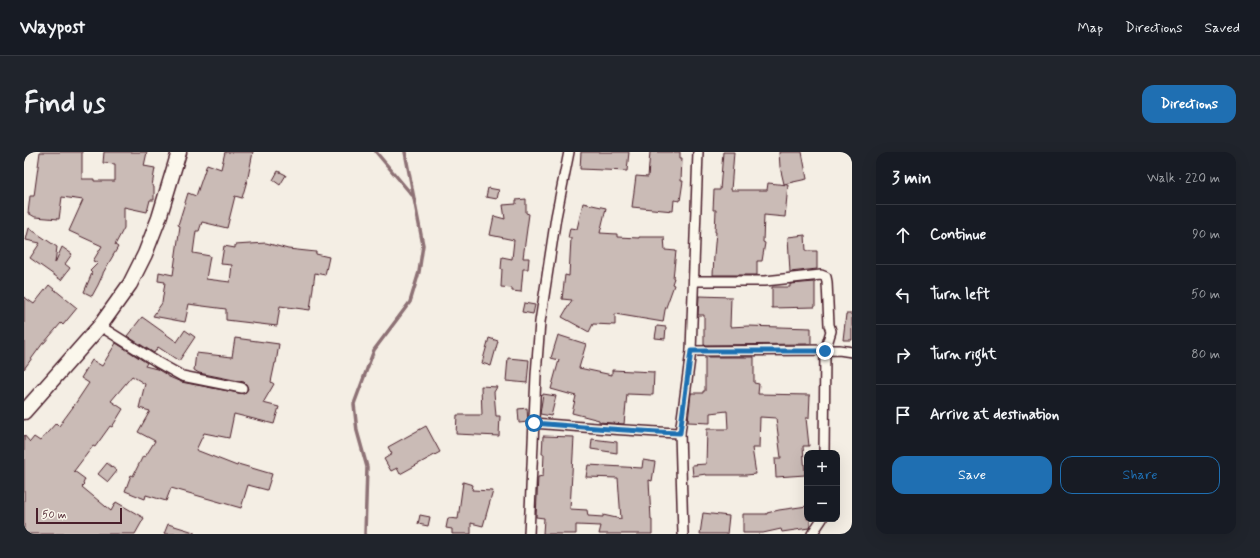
<!DOCTYPE html>
<meta charset="utf-8">
<style>
:root{--surface:#171b24;--page:#20242c;--text:#f1f3f6;--muted:#9ea1a6;--line:#363941;--accent:#1f6fb2}
body{margin:0;font-family:Mynerve,sans-serif;background:var(--page);color:var(--text)}
.controls{position:absolute;right:12px;bottom:12px;display:grid;overflow:hidden;border-radius:8px;box-shadow:0 4px 16px #0002}
.controls button{width:36px;height:36px;display:grid;place-items:center;padding:0;border:0;border-bottom:1px solid var(--line);background:var(--surface);color:var(--text);font:20px sans-serif}
.scale{position:absolute;left:12px;bottom:10px;width:86px;box-sizing:border-box;padding-left:4px;border:2px solid #4a1f2b;border-top:0;font-size:11px;line-height:14px;white-space:nowrap;color:#4a1f2b;-webkit-text-stroke:3px #fbf7ec;paint-order:stroke}
.stop{position:absolute;width:12px;height:12px;margin:-9px;border:3px solid #1f6fb2;border-radius:50%;background:#fff}
.stop.end{background:#1f6fb2;border-color:#fff;box-shadow:0 1px 4px #0008}
.list{margin:0;padding:0;list-style:none}
h2{display:flex;justify-content:space-between;align-items:center;height:52px;margin:0;padding:0 16px;font-size:17px}
h2 small{font-size:13px;font-weight:400;color:var(--muted)}
.list li{display:grid;grid-template-columns:26px 1fr auto;gap:12px;align-items:center;box-sizing:border-box;height:60px;padding:0 16px;border-top:1px solid var(--line)}
.list b{display:block;font-size:15px;white-space:nowrap}
.list em{font-size:13px;font-style:normal;color:var(--muted)}
.actions{display:flex;gap:8px;padding:12px 16px}
.actions a{flex:1;padding:9px 0;border:1px solid var(--accent);border-radius:12px;text-align:center;font-size:14px;color:var(--accent)}
.actions .main{background:var(--accent);color:#fff}
.icon{flex:none;width:22px;height:22px;fill:none;stroke:currentColor;stroke-width:2;stroke-linecap:round;stroke-linejoin:round}
.map{position:relative;flex:none;width:828px;height:382px;overflow:hidden;border-radius:12px}
header{display:flex;align-items:center;gap:24px;box-sizing:border-box;height:56px;padding:0 20px;background:var(--surface);border-bottom:1px solid var(--line)}
header strong{font-size:19px}
nav{display:flex;gap:22px;margin-inline-start:auto;font-size:14px}
.intro{display:flex;align-items:center;justify-content:space-between;box-sizing:border-box;height:96px;padding:0 24px}
h1{margin:0;font-size:28px}
.button{padding:10px 18px;border-radius:12px;background:var(--accent);color:#fff;font-size:14px;font-weight:700}
main{display:flex;gap:24px;padding:0 24px}
aside{flex:1;background:var(--surface);border-radius:12px;box-shadow:0 4px 16px #0002}
.map>svg:first-child{display:block}
</style>
<header>
<strong>Waypost</strong>
<nav><a>Map</a><a>Directions</a><a>Saved</a></nav>
</header>
<div class="intro"><h1>Find us</h1><a class="button">Directions</a></div>
<main>
<div class="map">
<svg width="828" height="382" viewBox="0 0 828 382">
<rect width="100%" height="100%" fill="#f4eee4"/>
<filter id="ink" filterUnits="userSpaceOnUse"><feTurbulence type="fractalNoise" baseFrequency=".025" numOctaves="2"/><feDisplacementMap in="SourceGraphic" scale="8" xChannelSelector="R" yChannelSelector="G"/><feConvolveMatrix kernelMatrix="1 2 1 2 8 2 1 2 1" color-interpolation-filters="sRGB"/></filter>
<g filter="url(#ink)">
<g fill="none" stroke-linecap="round" stroke-linejoin="round">
<g stroke="#8d7174" stroke-width="3.5">
<polyline points="352,0 388,43"/>
<polyline points="341,382 343,315 333,279 330,252 350,198 386,150 395,120 399,93 381,0"/>
</g>
</g>
<g fill="#cabbb6" stroke="#4a1f2b">
<polygon points="16,0 58,0 58,27 70,27 70,29 91,29 91,12 79,11 80,0 123,0 120,14 131,16 128,34 130,35 130,48 126,48 123,60 100,55 100,76 91,93 94,95 79,121 79,122 74,133 68,144 60,140 68,121 66,119 74,111 69,109 78,94 45,79 59,48 38,45 35,67 11,65 4,61 6,44 10,44"/>
<polygon points="201,0 229,0 224,25 218,46 211,44 203,76 178,70 175,79 172,79 169,101 186,104 182,127 206,130 208,113 197,112 200,94 211,96 211,93 242,91 264,97 292,100 292,102 305,105 301,123 291,121 286,158 256,154 253,174 202,168 202,157 171,153 165,152 161,170 129,164 138,151 141,130 134,129 135,120 149,123 156,74 154,73 164,41 172,44 183,12 197,17"/>
<polygon points="557,0 605,0 603,19 556,17"/>
<polygon points="626,0 656,0 656,6 658,6 657,29 659,29 656,49 650,48 649,59 608,55 612,24 624,25"/>
<polygon points="699,0 710,0 707,38 743,38 744,31 764,33 761,65 740,63 739,90 741,91 738,109 733,109 733,123 689,123 690,103 692,80 691,80 692,58 689,58 690,38 696,38"/>
<polygon points="755,0 778,0 783,27 760,32 756,15"/>
<polygon points="254,19 262,23 256,33 249,28"/>
<polygon points="464,36 475,38 473,47 462,45"/>
<polygon points="502,47 502,61 505,62 499,106 505,106 504,117 499,117 497,140 488,139 488,136 477,135 478,117 477,117 478,105 488,107 490,88 466,83 470,64 481,67 479,53 492,52 492,48"/>
<polygon points="559,51 582,56 576,81 593,82 593,85 615,86 615,85 640,85 641,98 652,99 649,126 650,126 648,132 650,133 641,158 639,170 591,162 591,173 569,172 565,180 538,165 548,148 538,147 541,123 545,124 547,86 544,86 546,76 553,77"/>
<polygon points="5,76 33,95 31,111 38,95 48,102 41,112 46,116 37,128 6,106 16,91 2,88"/>
<polygon points="781,83 782,99 793,99 793,117 766,120 764,85"/>
<polygon points="791,130 791,155 748,156 748,135 766,135 766,132"/>
<polygon points="25,133 53,156 39,173 37,171 20,191 19,191 0,217 0,145 10,152"/>
<polygon points="675,144 707,145 706,175 724,174 787,176 787,192 680,193 680,163 674,163"/>
<polygon points="500,151 511,153 509,162 498,160"/>
<polygon points="822,162 828,162 828,188 819,188"/>
<polygon points="118,165 153,190 161,178 171,185 155,209 134,195 130,201 103,184"/>
<polygon points="633,174 642,175 641,187 631,186"/>
<polygon points="534,183 562,192 555,216 588,223 588,218 630,220 629,243 603,242 600,272 575,270 575,268 548,261 552,244 527,237 535,208 527,206"/>
<polygon points="211,186 255,192 252,211 251,211 247,230 250,232 239,251 255,255 250,272 210,262 205,286 180,281 172,298 213,314 214,312 248,322 243,338 224,333 217,356 147,336 142,349 122,343 121,347 101,339 107,323 109,324 119,304 121,305 131,289 114,280 126,259 115,256 121,232 108,224 87,249 99,257 88,275 86,274 71,295 69,294 50,319 61,327 59,332 60,333 58,335 87,359 92,350 120,366 111,382 0,382 0,283 6,290 10,285 16,289 32,271 35,274 49,255 65,231 57,226 68,208 78,214 92,191 123,211 121,214 133,217 143,223 143,224 157,230 220,242 224,237 222,232 220,230 175,221 170,218 172,201 208,205"/>
<polygon points="465,186 474,189 467,214 458,211"/>
<polygon points="681,205 730,205 730,231 735,232 734,242 786,243 785,266 782,266 785,294 779,294 781,323 752,325 751,306 757,306 752,266 736,265 735,296 728,296 732,322 722,323 682,323 682,322 669,324 668,313 682,312 683,277 704,277 703,259 686,261 686,271 664,270 667,241 679,241 679,239 681,239"/>
<polygon points="484,206 505,208 503,231 482,229"/>
<polygon points="457,234 473,235 470,240 472,264 476,264 475,284 432,282 433,263 458,263"/>
<polygon points="519,242 532,244 527,264 516,262"/>
<polygon points="503,256 504,270 495,271 494,257"/>
<polygon points="402,274 416,300 376,322 373,316 367,319 360,307 368,302 364,295"/>
<polygon points="519,284 550,285 546,357 563,358 564,364 579,365 579,363 597,367 594,326 562,325 564,313 618,316 619,308 631,310 628,329 625,328 627,368 628,368 628,382 575,382 577,374 552,373 552,382 519,382 520,366 512,365 514,325 519,324 520,302 518,302"/>
<polygon points="568,287 593,290 593,301 567,297"/>
<polygon points="83,311 93,319 84,330 74,322"/>
<polygon points="439,330 449,333 448,338 469,339 459,374 447,371 447,382 428,382 428,377 422,376 424,366 434,367"/>
<polygon points="783,354 783,367 786,367 786,373 785,376 758,380 757,377 739,381 719,381 719,362 743,362 743,361 755,358"/>
<polygon points="679,361 705,364 703,382 676,382"/>
<polygon points="396,363 406,365 404,374 394,372"/>
<polygon points="144,372 170,380 170,382 140,382"/>
</g>
<g fill="none" stroke-linecap="round" stroke-linejoin="round">
<g stroke="#4a1f2b" stroke-width="12">
<g id="street">
<polyline points="670,129 741,129 797,123 802,125 803,130 805,173 807,179 801,199 800,301"/>
<polyline points="76,174 133,210 158,224 218,236"/>
<polyline points="667,199 815,198 828,200"/>
<path d="M510,271C559,275 607,279 656,281"/>
<polyline points="505,382 512,223 516,170 532,65 545,0"/>
<polyline points="659,382 656,281 667,199 674,0"/>
<polyline points="788,382 798,367"/>
</g>
</g>
<g stroke="#4a1f2b" stroke-width="17">
<polyline id="primary" points="0,260 76,174 106,132 121,102 135,66 155,0"/>
</g>
<use href="#street" stroke="#fbf7ec" stroke-width="9"/>
<use href="#primary" stroke="#fbf7ec" stroke-width="14"/>
</g>
</g>
<g fill="none" stroke-linecap="round" stroke-linejoin="round" filter="url(#ink)">
<path stroke="#1f6fb2" stroke-width="5" d="M510,271C559,275 607,279 656,281L667,199H801"/>
</g>
</svg>
<div class="controls">
<button>+</button>
<button>−</button>
</div>
<div class="scale">50 m</div>
<div class="stop" style="left:510px;top:271px"></div>
<div class="stop end" style="left:801px;top:199px"></div>
</div>
<aside>
<h2>3 min<small>Walk · 220 m</small></h2>
<ul class="list">
<li><svg class="icon" aria-label="ahead" viewBox="0 0 24 24"><path d="M12 20V5M6 11l6-6 6 6"/></svg><div><b>Continue</b></div><em>90 m</em></li>
<li><svg class="icon" aria-label="left" viewBox="0 0 24 24"><path d="M17 20v-9H6M10 6l-5 5 5 5"/></svg><div><b>Turn left</b></div><em>50 m</em></li>
<li><svg class="icon" aria-label="right" viewBox="0 0 24 24"><path d="M7 20v-9h11M14 6l5 5-5 5"/></svg><div><b>Turn right</b></div><em>80 m</em></li>
<li><svg class="icon" aria-label="arrive" viewBox="0 0 24 24"><path d="M6 21V4h12l-3 4 3 4H6"/></svg><div><b>Arrive at destination</b></div></li>
</ul>
<div class="actions"><a class="main">Save</a><a>Share</a></div>
</aside>
</main>
